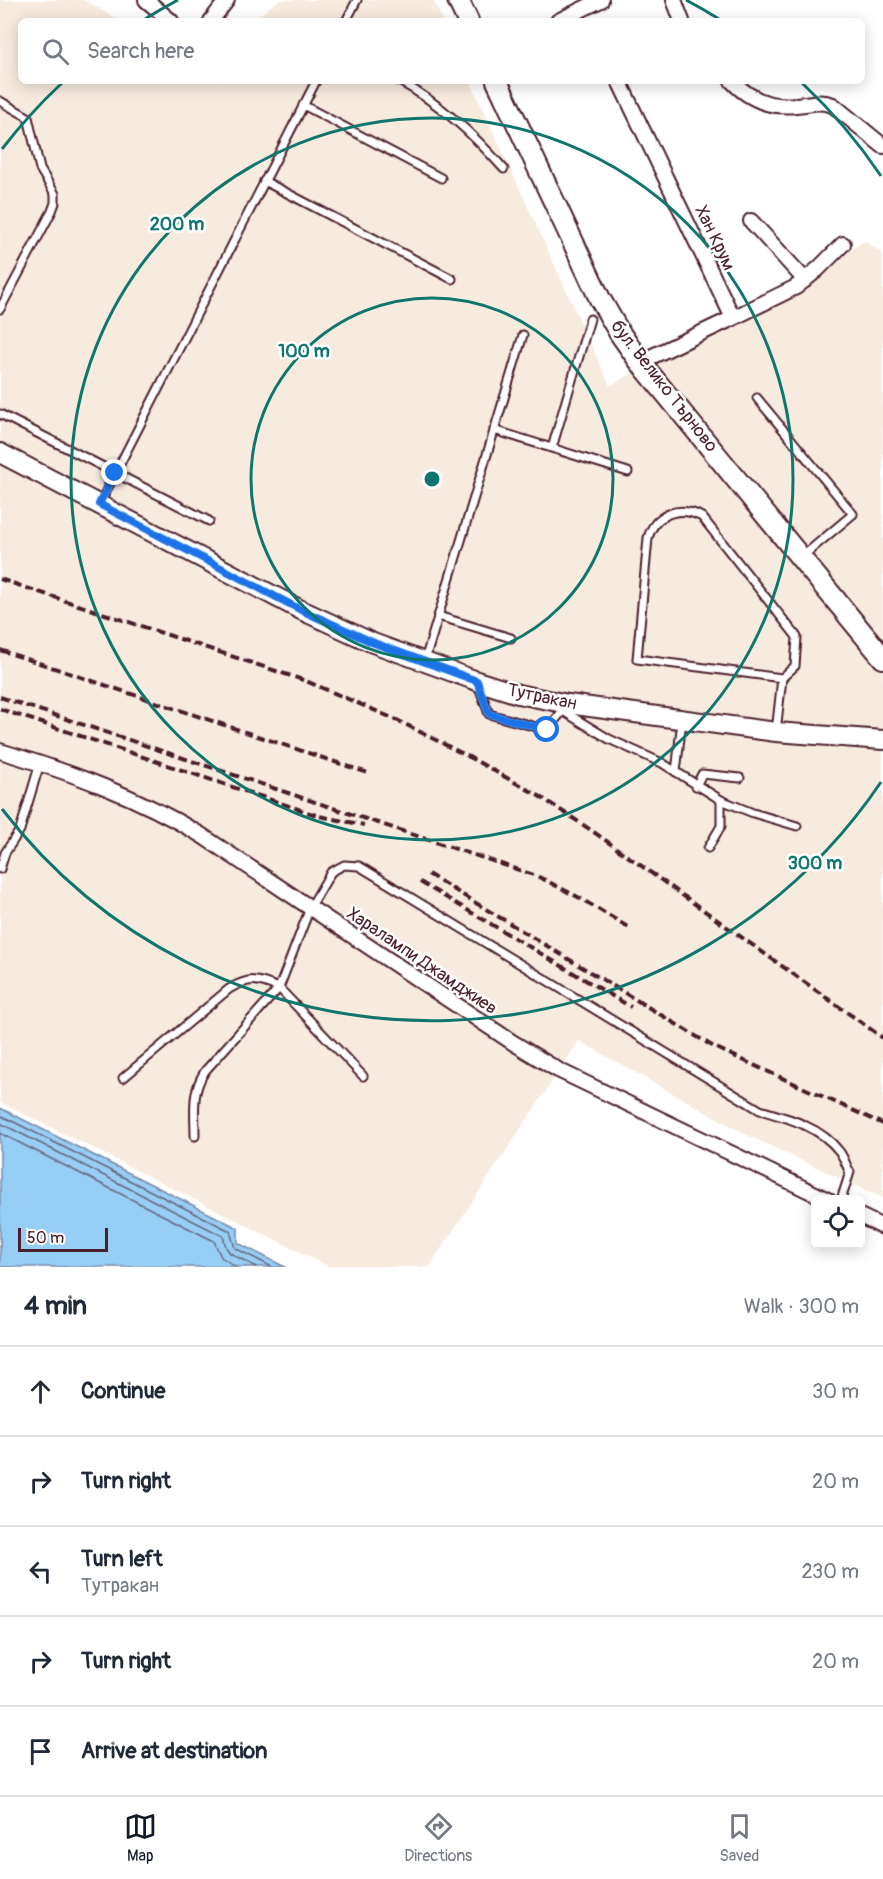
<!DOCTYPE html>
<meta charset="utf-8">
<style>
:root{--surface:#fff;--page:#f6f6f7;--text:#1f2937;--muted:#747a83;--line:#e0e1e3;--accent:#111827}
body{margin:0;font-family:Pangolin,sans-serif;background:var(--page);color:var(--text)}
.controls{position:absolute;right:18px;bottom:18px;display:grid;overflow:hidden;border-radius:9px;box-shadow:0 3px 15px #0003}
.controls button{width:54px;height:54px;display:grid;place-items:center;padding:0;border:0;border-bottom:2px solid var(--line);background:var(--surface);color:var(--text);font:30px sans-serif}
.scale{position:absolute;left:18px;bottom:15px;width:90px;box-sizing:border-box;padding-left:6px;border:3px solid #4a1f2b;border-top:0;font-size:16px;line-height:21px;white-space:nowrap;color:#4a1f2b;-webkit-text-stroke:4px #fff;paint-order:stroke}
.stop{position:absolute;width:18px;height:18px;margin:-14px;border:4px solid #1a73e8;border-radius:50%;background:#fff}
.stop.end{background:#1a73e8;border-color:#fff;box-shadow:0 2px 6px #0008}
.list{margin:0;padding:0;list-style:none}
h2{display:flex;justify-content:space-between;align-items:center;height:78px;margin:0;padding:0 24px;font-size:26px}
h2 small{font-size:20px;font-weight:400;color:var(--muted)}
.list li{display:grid;grid-template-columns:39px 1fr auto;gap:18px;align-items:center;box-sizing:border-box;height:90px;padding:0 24px;border-top:2px solid var(--line)}
.list b{display:block;font-size:22px;white-space:nowrap}
.list p{margin:0;font-size:20px;white-space:nowrap;color:var(--muted)}
.list em{font-size:20px;font-style:normal;color:var(--muted)}
.icon{flex:none;width:33px;height:33px;fill:none;stroke:currentColor;stroke-width:2;stroke-linecap:round;stroke-linejoin:round}
.map{position:relative;flex:none;width:883px;height:1267px;overflow:hidden}
.search{position:absolute;background:var(--surface);box-shadow:0 3px 15px #0003;left:18px;right:18px;top:18px;height:66px;display:flex;align-items:center;gap:15px;box-sizing:border-box;padding:0 21px;border-radius:9px;color:var(--muted);font-size:22px}
.sheet{height:528px;background:var(--surface)}
nav{display:flex;justify-content:space-around;align-items:center;box-sizing:border-box;height:84px;border-top:2px solid var(--line);background:var(--surface);font-size:16px;color:var(--muted)}
nav a{display:grid;justify-items:center;gap:3px}
nav .on{color:var(--accent)}
.map>svg:first-child{display:block}
</style>
<div class="map">
<svg width="883" height="1267" viewBox="0 0 883 1267">
<rect width="100%" height="100%" fill="#fff"/>
<filter id="ink" filterUnits="userSpaceOnUse"><feTurbulence type="fractalNoise" baseFrequency=".0167" numOctaves="2"/><feDisplacementMap in="SourceGraphic" scale="12" xChannelSelector="R" yChannelSelector="G"/><feConvolveMatrix kernelMatrix="1 2 1 2 8 2 1 2 1" color-interpolation-filters="sRGB"/></filter>
<g filter="url(#ink)">
<g fill="#f7ebdf">
<polygon points="0,0 84,0 121,21 21,21 21,81 470,81 610,386 865,241 883,254 883,1198 749,1136 579,1041 429,1267 330,1267 0,1102"/>
<polygon points="279,0 433,0 443,21 253,21"/>
</g>
<polygon fill="#97cef6" stroke="#7888a5" stroke-width="1.5" points="0,1108 238,1228 238,1243 285,1267 0,1267"/>
<g fill="none" stroke-linecap="round" stroke-linejoin="round">
<g stroke="#69657c" stroke-width="1.5">
<polyline points="0,1115 230,1231 235,1248 272,1267"/>
<polyline points="0,1123 223,1236 226,1247 230,1253 256,1267"/>
<polyline points="0,1133 214,1241 221,1257 236,1267"/>
</g>
<g stroke="#4a1f2b" stroke-width="11">
<g id="service">
<polyline points="346,21 357,0"/>
<path d="M399,81C441,104 473,134 504,169"/>
<polyline points="0,101 28,117 40,169 55,194 55,203 52,211 0,309"/>
<polyline points="303,105 441,178"/>
<polyline points="264,181 452,279"/>
<polyline points="757,398 853,514 803,556"/>
<polyline points="0,414 209,521"/>
<polyline points="494,430 628,472"/>
<polyline points="552,448 590,319"/>
<polyline points="100,503 316,81"/>
<polyline points="438,616 511,638"/>
<polyline points="425,660 523,335"/>
<polyline points="478,684 489,714 547,730 565,708"/>
<polyline points="563,711 609,739 662,763 721,800 753,813 797,826"/>
<path d="M776,732L782,678L637,659L648,538C655,513 680,505 702,517L797,637L795,666L782,678"/>
<polyline points="676,772 682,720"/>
<polyline points="696,786 702,774 740,778"/>
<polyline points="708,848 721,826 721,800"/>
<polyline points="0,869 5,853 20,830 40,763"/>
<path d="M363,1076L279,988L310,908L331,872L344,865L359,866L760,1110C788,1118 821,1127 839,1151C844,1157 846,1166 850,1172L841,1200"/>
<path d="M123,1078L229,989C250,977 257,979 279,988L205,1071C191,1093 195,1111 195,1136"/>
</g>
</g>
<g stroke="#4a1f2b" stroke-width="18">
<g id="minor">
<polyline points="146,0 171,21"/>
<polyline points="674,0 682,21"/>
<polyline points="211,21 227,0"/>
<polyline points="558,21 601,0"/>
<polyline points="619,81 733,318 640,362"/>
<path d="M732,81C749,99 771,108 796,105C810,104 820,100 833,105L883,146"/>
<polyline points="751,221 805,280"/>
<polyline points="733,318 796,287 818,269 843,244"/>
<path d="M0,751C72,773 137,796 201,835L512,1042L558,1070L828,1200"/>
<polyline points="860,1216 883,1227"/>
</g>
</g>
<g stroke="#4a1f2b" stroke-width="22">
<polyline id="tertiary" points="0,453 301,610 373,643 477,681 518,694 568,704 776,732 883,740"/>
</g>
<g stroke="#4a1f2b" stroke-width="24">
<g id="secondary">
<polyline points="458,0 468,21"/>
<polyline points="497,81 600,299 619,332 640,362 883,658"/>
</g>
</g>
<use href="#service" stroke="#fff" stroke-width="7"/>
<use href="#minor" stroke="#fff" stroke-width="14"/>
<use href="#tertiary" stroke="#fff" stroke-width="18"/>
<use href="#secondary" stroke="#fff" stroke-width="20"/>
<g stroke="#4a1f2b" stroke-width="4" stroke-dasharray="9 4.5" stroke-linecap="butt">
<polyline points="0,579 306,681 397,720 469,757 536,794 591,830 883,1038"/>
<polyline points="0,650 368,773"/>
<polyline points="0,697 537,876 578,897 631,929"/>
<polyline points="0,709 319,816 364,825"/>
<polyline points="428,874 714,1047 883,1124"/>
<polyline points="420,882 631,1007"/>
</g>
</g>
</g>
<g fill="none" stroke-linecap="round" stroke-linejoin="round" filter="url(#ink)">
<polyline stroke="#1a73e8" stroke-width="8" points="115,473 99,504 301,610 374,643 477,681 489,714 547,730"/>
</g>
<g fill="none" stroke="#0f766e" stroke-width="3">
<circle cx="432" cy="479" r="181"/>
<circle cx="432" cy="479" r="361"/>
<path d="M881 782A542 542 0 0 1 2 809M2 149A542 542 0 0 1 62 83M145 19A542 542 0 0 1 178 0M686 0A542 542 0 0 1 719 19M802 83A542 542 0 0 1 881 176"/>
</g>
<g text-anchor="middle" dominant-baseline="central" stroke-width="5" stroke-linejoin="round" paint-order="stroke">
<g font-size="18" fill="#4a1f2b" stroke="#fff">
<text transform="translate(715 238) rotate(64)">Хан Крум</text>
<text transform="translate(664 386) rotate(52)">бул. Велико Търново</text>
<text transform="translate(542 697) rotate(12)">Тутракан</text>
<text transform="translate(422 961) rotate(34)">Харалампи Джамджиев</text>
</g>
</g>
<circle cx="432" cy="479" r="9" fill="#0f766e" stroke="#fff" stroke-width="3"/>
<g font-size="18" text-anchor="middle" font-weight="bold" fill="#0f766e" stroke="#fff" stroke-width="5" stroke-linejoin="round" paint-order="stroke">
<text x="177" y="230">200 m</text>
<text x="304" y="357">100 m</text>
<text x="815" y="869">300 m</text>
</g>
</svg>
<div class="controls">
<button><svg class="icon" aria-label="locate" viewBox="0 0 24 24"><circle cx="12" cy="12" r="6"/><path d="M12 2v4M12 18v4M2 12h4M18 12h4"/></svg></button>
</div>
<div class="scale">50 m</div>
<div class="stop" style="left:547px;top:730px"></div>
<div class="stop end" style="left:115px;top:473px"></div>
<div class="search"><svg class="icon" aria-label="search" viewBox="0 0 24 24"><circle cx="10" cy="10" r="6"/><path d="M15 15l6 6"/></svg>Search here</div>
</div>
<section class="sheet">
<h2>4 min<small>Walk · 300 m</small></h2>
<ul class="list">
<li><svg class="icon" aria-label="ahead" viewBox="0 0 24 24"><path d="M12 20V5M6 11l6-6 6 6"/></svg><div><b>Continue</b></div><em>30 m</em></li>
<li><svg class="icon" aria-label="right" viewBox="0 0 24 24"><path d="M7 20v-9h11M14 6l5 5-5 5"/></svg><div><b>Turn right</b></div><em>20 m</em></li>
<li><svg class="icon" aria-label="left" viewBox="0 0 24 24"><path d="M17 20v-9H6M10 6l-5 5 5 5"/></svg><div><b>Turn left</b><p>Тутракан</p></div><em>230 m</em></li>
<li><svg class="icon" aria-label="right" viewBox="0 0 24 24"><path d="M7 20v-9h11M14 6l5 5-5 5"/></svg><div><b>Turn right</b></div><em>20 m</em></li>
<li><svg class="icon" aria-label="arrive" viewBox="0 0 24 24"><path d="M6 21V4h12l-3 4 3 4H6"/></svg><div><b>Arrive at destination</b></div></li>
</ul>
</section>
<nav>
<a class="on"><svg class="icon" aria-label="map" viewBox="0 0 24 24"><path d="M3 6l6-2 6 2 6-2v14l-6 2-6-2-6 2zM9 4v14M15 6v14"/></svg>Map</a>
<a><svg class="icon" aria-label="directions" viewBox="0 0 24 24"><path d="M12 3l9 9-9 9-9-9zM9 14v-3h6M13 9l2 2-2 2"/></svg>Directions</a>
<a><svg class="icon" aria-label="saved" viewBox="0 0 24 24"><path d="M7 4h10v16l-5-4-5 4z"/></svg>Saved</a>
</nav>
